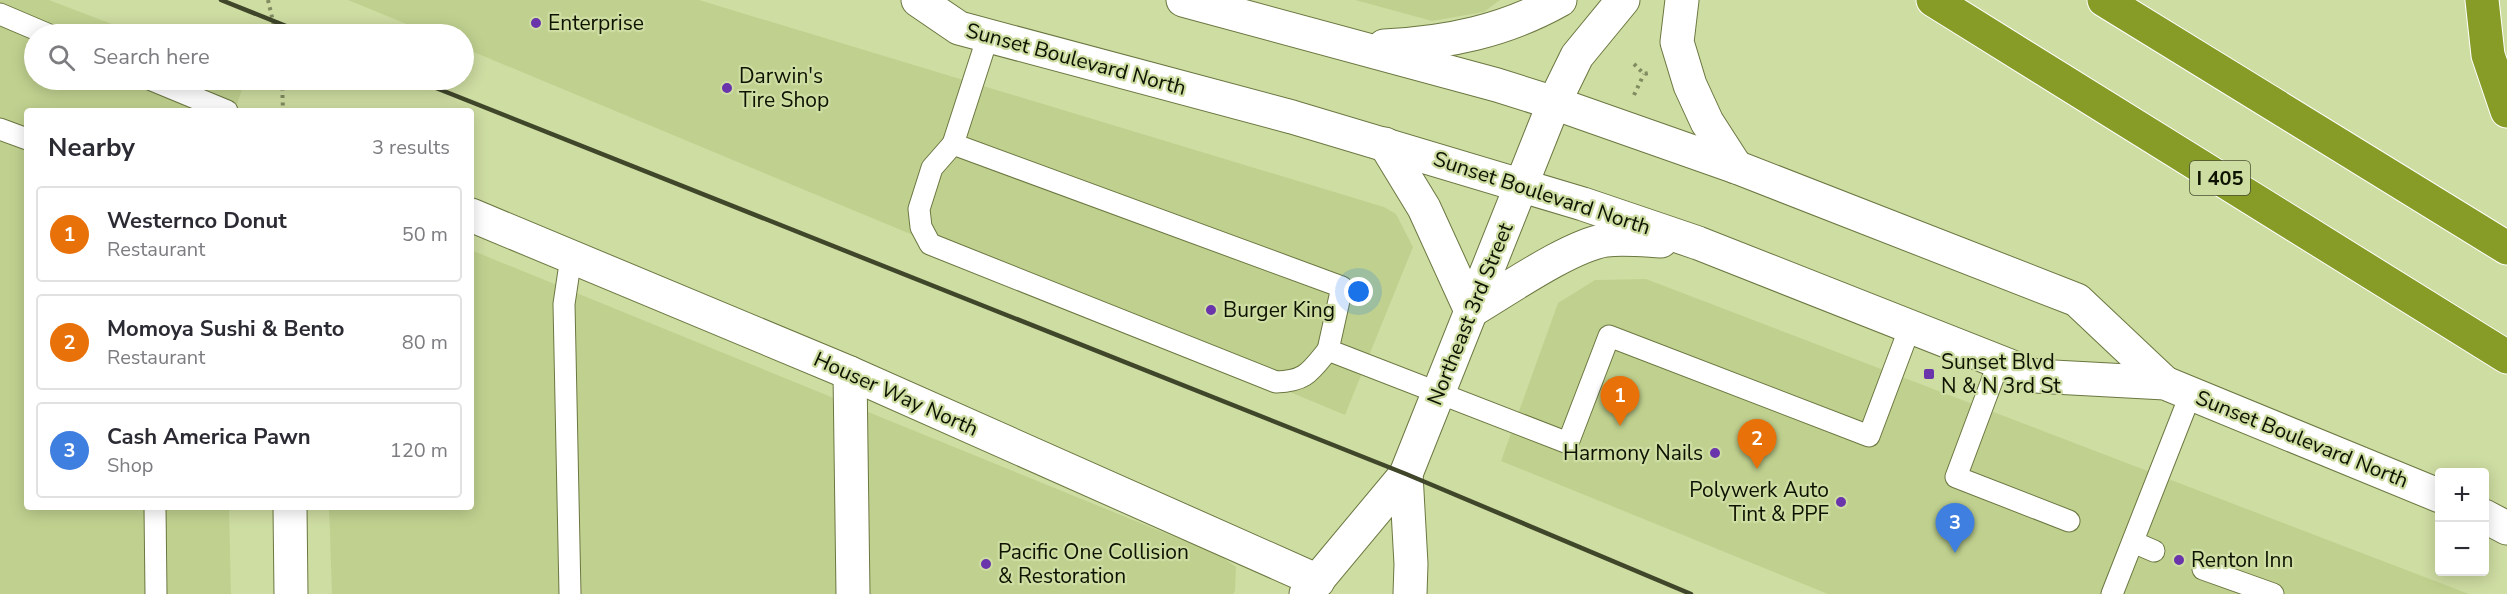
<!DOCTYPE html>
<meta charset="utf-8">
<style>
:root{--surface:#fff;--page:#f7f7f7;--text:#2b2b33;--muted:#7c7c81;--line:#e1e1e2;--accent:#111827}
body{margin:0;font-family:"Nunito Sans",sans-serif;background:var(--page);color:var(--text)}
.controls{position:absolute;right:18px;bottom:18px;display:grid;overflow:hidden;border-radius:6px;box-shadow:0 3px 15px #0003}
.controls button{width:54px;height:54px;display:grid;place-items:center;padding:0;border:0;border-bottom:2px solid var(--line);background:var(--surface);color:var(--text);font:30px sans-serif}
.you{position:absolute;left:1359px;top:292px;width:21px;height:21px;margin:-15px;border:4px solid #fff;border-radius:50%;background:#1a73e8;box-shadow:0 0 0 9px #1a73e833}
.badge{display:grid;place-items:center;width:39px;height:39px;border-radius:50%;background:var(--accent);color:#fff;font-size:20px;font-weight:700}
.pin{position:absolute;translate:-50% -50px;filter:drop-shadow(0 2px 3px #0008)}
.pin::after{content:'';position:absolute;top:32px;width:21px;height:18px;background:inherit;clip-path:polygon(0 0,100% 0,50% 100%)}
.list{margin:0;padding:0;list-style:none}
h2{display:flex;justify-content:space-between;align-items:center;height:78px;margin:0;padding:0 24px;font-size:26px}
h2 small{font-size:20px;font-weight:400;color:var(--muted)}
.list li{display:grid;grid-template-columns:39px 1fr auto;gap:18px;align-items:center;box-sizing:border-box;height:96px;margin:0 12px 12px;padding:0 12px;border:2px solid var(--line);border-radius:6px}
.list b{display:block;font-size:22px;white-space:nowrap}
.list p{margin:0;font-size:20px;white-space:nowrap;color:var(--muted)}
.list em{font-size:20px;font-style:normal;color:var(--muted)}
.icon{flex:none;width:33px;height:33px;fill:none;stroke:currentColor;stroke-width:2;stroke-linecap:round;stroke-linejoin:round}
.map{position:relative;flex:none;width:2507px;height:594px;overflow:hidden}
.search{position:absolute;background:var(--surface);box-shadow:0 3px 15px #0003;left:24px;top:24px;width:450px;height:66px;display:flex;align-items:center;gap:15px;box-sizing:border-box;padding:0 21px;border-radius:33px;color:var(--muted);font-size:22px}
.panel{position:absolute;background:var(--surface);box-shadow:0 3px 15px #0003;left:24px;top:108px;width:450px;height:402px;border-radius:6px}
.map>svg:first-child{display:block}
</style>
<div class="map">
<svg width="2507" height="594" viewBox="0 0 2507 594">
<rect width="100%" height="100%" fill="#cedda2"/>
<g fill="#c0d18f">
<polygon points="0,0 49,0 138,34 34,34 34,80 245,80 235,111 27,111 27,507 229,507 231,594 0,594"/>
<polygon points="348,0 699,0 1384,207 1396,214 1413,247 1345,415 464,48 464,34 431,34"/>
<polygon points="1355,0 1500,0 1484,12 1432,21"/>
<polygon points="471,250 1219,555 1236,567 1235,591 1233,594 332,594 329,507 471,507"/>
<polygon points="1646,279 2469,594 1828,594 1501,461 1558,303 1595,280"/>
</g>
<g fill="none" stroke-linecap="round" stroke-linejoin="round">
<g stroke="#6b7741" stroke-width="23">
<g id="lane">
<polyline points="0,14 47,34"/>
<polyline points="988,36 953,144 1342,287 1328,350 1568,443 1609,336 1869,436 1910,327"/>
<polyline points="152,80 227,111"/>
<polyline points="0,129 27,139"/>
<path d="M953,144L932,168L919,209L921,227L930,244L1276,382C1306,381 1310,372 1328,350"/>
<polyline points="1999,362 1956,477 2069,521"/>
<polyline points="155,507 156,594"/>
<polyline points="2133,542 2154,551"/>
<polyline points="2203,569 2273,594"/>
<polyline points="570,594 564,304 571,257"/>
<polyline points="2112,594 2191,393"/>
</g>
</g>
<g stroke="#6b7741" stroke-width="35">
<polyline id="street" points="850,373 853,594"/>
</g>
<g stroke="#6b7741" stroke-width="35">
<g id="secondary">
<polyline points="918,0 959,28 1292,117 1583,204 1698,243 2035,376 2165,383 2440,496"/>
<polyline points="1183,0 1497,85 1554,103 1736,167 2077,300 2165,383"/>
<polyline points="1682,0 1677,42 1690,85 1707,122 1736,167"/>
<path d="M1384,46C1447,43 1505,31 1560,0"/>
<polyline points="1385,144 1424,208 1471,311"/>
<polyline points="471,215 850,373 1318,581"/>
<path d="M1471,311C1505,291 1569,246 1606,240C1624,238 1643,240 1661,241"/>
<polyline points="1406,474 1411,564 1410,594"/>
<polyline points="290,507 291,594"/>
<polyline points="2484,516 2507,528"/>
<polyline points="1306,594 1406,474 1554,103 1577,56 1623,0"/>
</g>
</g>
<g stroke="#fff" stroke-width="35">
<g id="highway">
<polyline points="1933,0 2507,357"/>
<polyline points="2104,0 2507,248"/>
<polyline points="2482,0 2488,55 2507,111"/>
</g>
</g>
<g stroke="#808b60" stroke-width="4" stroke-dasharray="3 4.5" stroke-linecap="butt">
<polyline points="268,0 276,34"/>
<polyline points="1634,64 1644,74 1649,73"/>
<polyline points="282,80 283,111"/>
<polyline points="1634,95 1644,74"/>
</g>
<use href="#lane" stroke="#fff" stroke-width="21"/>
<use href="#street" stroke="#fff" stroke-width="33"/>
<use href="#secondary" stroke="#fff" stroke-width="33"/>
<use href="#highway" stroke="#879c26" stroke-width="33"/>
<g stroke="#3f462a" stroke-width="4.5">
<polyline points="221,0 306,34"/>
<polyline points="416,80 1406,474 1691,594"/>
</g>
</g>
<g fill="#6a34ab" stroke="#cedda2" stroke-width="2">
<circle cx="536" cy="23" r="6"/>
<circle cx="727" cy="88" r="6"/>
<circle cx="1211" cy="310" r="6"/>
<rect x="1923" y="368" width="12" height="12" rx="3"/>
<circle cx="1715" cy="453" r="6"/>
<circle cx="1841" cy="502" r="6"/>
<circle cx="2179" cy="560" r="6"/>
<circle cx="986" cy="564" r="6"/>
</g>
<g text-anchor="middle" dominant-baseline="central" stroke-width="4.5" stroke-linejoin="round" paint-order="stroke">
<rect fill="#cedda2" stroke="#484f31" stroke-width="1.5" x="2190" y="161" width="60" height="34" rx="4.5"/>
<g font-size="20" font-weight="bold" fill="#0e1200">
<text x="2220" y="178">I 405</text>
</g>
<g font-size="21" fill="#0e1200" stroke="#cedda2" text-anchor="start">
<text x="548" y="23">Enterprise</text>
<text x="739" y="76">Darwin's<tspan x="739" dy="24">Tire Shop</tspan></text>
<text x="1223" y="310">Burger King</text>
<text x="1941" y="362">Sunset Blvd<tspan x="1941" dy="24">N &amp; N 3rd St</tspan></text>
<text x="1703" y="453" text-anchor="end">Harmony Nails</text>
<text x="1829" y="490" text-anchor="end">Polywerk Auto<tspan x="1829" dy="24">Tint &amp; PPF</tspan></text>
<text x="998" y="552">Pacific One Collision<tspan x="998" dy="24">&amp; Restoration</tspan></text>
<text x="2191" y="560">Renton Inn</text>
</g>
<g font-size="21" fill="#0e1200" stroke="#cedda2">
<text transform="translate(1076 59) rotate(15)">Sunset Boulevard North</text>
<text transform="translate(1542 193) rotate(18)">Sunset Boulevard North</text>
<text transform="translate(1470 314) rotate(-68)">Northeast 3rd Street</text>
<text transform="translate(896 394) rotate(24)">Houser Way North</text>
<text transform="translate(2302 439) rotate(22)">Sunset Boulevard North</text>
</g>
</g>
</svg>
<div class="controls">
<button>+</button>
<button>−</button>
</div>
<div class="you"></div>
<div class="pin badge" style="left:1620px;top:426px;background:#e8710a">1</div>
<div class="pin badge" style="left:1757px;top:469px;background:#e8710a">2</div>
<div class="pin badge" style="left:1955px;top:553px;background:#3f7fe0">3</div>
<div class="search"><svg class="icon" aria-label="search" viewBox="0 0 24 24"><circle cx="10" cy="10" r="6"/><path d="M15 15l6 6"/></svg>Search here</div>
<section class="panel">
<h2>Nearby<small>3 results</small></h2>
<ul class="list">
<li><span class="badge" style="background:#e8710a">1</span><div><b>Westernco Donut</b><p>Restaurant</p></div><em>50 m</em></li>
<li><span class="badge" style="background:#e8710a">2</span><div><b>Momoya Sushi &amp; Bento</b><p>Restaurant</p></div><em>80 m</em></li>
<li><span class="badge" style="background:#3f7fe0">3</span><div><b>Cash America Pawn</b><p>Shop</p></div><em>120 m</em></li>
</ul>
</section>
</div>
